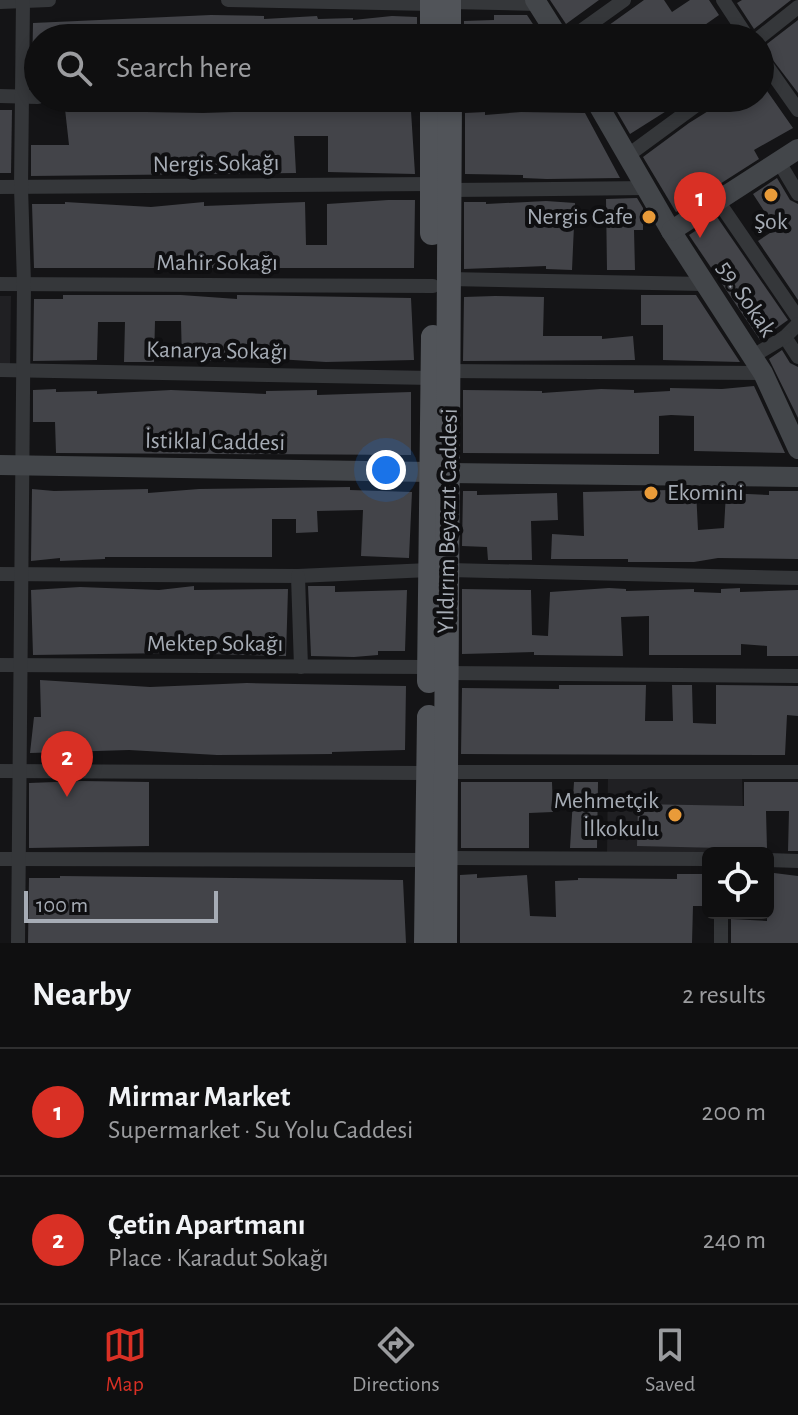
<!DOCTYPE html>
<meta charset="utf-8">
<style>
:root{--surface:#0f0f10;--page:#1d1d1e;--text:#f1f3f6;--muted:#9b9c9f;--line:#2f2f30;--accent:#d93025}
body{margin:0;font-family:"Alegreya Sans",sans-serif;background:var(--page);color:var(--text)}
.controls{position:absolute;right:24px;bottom:24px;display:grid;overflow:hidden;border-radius:12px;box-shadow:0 4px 12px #0003}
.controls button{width:72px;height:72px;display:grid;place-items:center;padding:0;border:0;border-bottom:2px solid var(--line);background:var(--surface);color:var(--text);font:40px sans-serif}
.scale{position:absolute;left:24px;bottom:20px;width:194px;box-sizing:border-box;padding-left:8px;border:4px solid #a6acb5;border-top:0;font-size:22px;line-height:28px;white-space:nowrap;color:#a6acb5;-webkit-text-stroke:6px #0f0f11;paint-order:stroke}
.you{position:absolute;left:386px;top:470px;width:28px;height:28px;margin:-20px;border:6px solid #fff;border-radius:50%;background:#1a73e8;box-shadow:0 0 0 12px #1a73e833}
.badge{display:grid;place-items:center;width:52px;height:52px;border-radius:50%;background:var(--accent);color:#fff;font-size:26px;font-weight:700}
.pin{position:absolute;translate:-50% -66px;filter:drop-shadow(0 2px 4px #0008)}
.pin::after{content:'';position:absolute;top:42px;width:28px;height:24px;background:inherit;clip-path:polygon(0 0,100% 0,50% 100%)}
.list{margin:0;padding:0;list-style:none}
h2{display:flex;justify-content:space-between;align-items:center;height:104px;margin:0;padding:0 32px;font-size:34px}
h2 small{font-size:26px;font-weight:400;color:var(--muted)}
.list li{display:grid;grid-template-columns:52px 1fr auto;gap:24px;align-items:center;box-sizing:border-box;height:128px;padding:0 32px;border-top:2px solid var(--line)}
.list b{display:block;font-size:30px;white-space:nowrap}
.list p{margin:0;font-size:26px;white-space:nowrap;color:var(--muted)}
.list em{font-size:26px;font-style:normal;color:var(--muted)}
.icon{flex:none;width:44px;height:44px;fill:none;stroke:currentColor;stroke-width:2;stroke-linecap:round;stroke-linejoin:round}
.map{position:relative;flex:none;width:798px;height:943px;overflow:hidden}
.search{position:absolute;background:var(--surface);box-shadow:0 4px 12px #0003;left:24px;right:24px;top:24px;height:88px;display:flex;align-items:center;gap:20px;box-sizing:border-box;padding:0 28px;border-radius:44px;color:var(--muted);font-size:30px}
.sheet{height:360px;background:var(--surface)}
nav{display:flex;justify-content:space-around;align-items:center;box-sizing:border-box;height:112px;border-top:2px solid var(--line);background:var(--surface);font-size:22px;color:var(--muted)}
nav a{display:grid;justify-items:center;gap:4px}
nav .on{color:var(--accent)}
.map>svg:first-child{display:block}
</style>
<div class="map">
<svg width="798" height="943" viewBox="0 0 798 943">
<rect width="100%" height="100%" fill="#141416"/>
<g fill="#202023">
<polygon points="0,296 11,296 10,364 0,364"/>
<polygon points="608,775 742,776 744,853 607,855"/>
</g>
<g fill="#434449">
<polygon points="550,0 599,0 566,24"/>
<polygon points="644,0 664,0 672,12 690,0 709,0 719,15 692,34 691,32 680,38 591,38"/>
<polygon points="742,0 791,0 754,29 737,3"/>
<polygon points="211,15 264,16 264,19 317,16 318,19 353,18 353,20 392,16 417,17 417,38 38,38 38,76 32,76 33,23"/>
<polygon points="494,15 527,15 542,38 464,38 464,21 494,20"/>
<polygon points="798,20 798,93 763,47"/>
<polygon points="760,81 793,128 754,150 759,159 676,212 643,157 689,123 729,98 760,98"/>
<polygon points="609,98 687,98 630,134"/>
<polygon points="65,109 146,109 146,112 203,113 291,110 291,112 411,111 415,174 328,172 328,136 294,136 296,173 31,176 31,145 69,145"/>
<polygon points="0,110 12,110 11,173 0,173"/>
<polygon points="485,112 485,115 521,112 585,113 620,178 547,179 523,178 523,175 465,174 465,113"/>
<polygon points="777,178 790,200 798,204 798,300 758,241 776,229 753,194"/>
<polygon points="637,198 643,208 643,230 634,230 635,270 607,270 606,199"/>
<polygon points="388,200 415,200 414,268 34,268 32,204 65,204 65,202 151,207 204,202 204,206 305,202 306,245 327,245 327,204"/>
<polygon points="546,201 575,203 572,270 546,269 546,266 464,269 464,202 486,202 486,204"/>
<polygon points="717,217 788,320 760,340 689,235"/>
<polygon points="63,295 181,295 237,299 237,295 411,298 414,360 326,362 260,358 260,361 182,361 181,321 155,321 154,362 124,362 125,322 98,322 97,360 33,361 34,299 63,299"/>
<polygon points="641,295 696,295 740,362 663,360 663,325 641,325"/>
<polygon points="495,296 544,297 543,336 602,336 602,339 633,336 635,360 463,361 464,297"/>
<polygon points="782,350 790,363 798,367 798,418 769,359"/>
<polygon points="754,386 785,453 694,451 694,416 671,415 659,416 659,454 463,453 463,390 542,391 542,393 601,389 634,390 634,393 670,391 670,388 722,389"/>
<polygon points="56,389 56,392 97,391 97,394 171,390 266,394 266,391 317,390 317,395 411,392 411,455 56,453 55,422 33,422 33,390"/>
<polygon points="350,487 350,490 412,492 409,558 361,556 363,510 317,511 318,532 296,533 296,519 272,519 272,557 105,557 105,559 60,561 60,558 31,561 32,489 54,491 148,489 148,493 199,489"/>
<polygon points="670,490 696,490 698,530 724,528 726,493 769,495 769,491 798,491 798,559 718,558 694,562 628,562 628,559 551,559 552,534 584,536 583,492"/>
<polygon points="463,491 477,491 477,495 557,493 558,520 531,521 532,560 488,560 487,547 462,546"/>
<polygon points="194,586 194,590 288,589 286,656 172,653 33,655 31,590 80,587 159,590"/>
<polygon points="308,586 335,586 335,592 407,590 405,651 378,651 378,655 354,657 311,656"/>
<polygon points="609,588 626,589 626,591 694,589 694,592 721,593 721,589 740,588 740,592 798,590 798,656 767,656 767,646 741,644 741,655 649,655 649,616 621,617 623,656 534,655 534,652 462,654 462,589 531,590 532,635 548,636 550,592"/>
<polygon points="40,680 150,687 247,683 406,686 405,750 332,752 332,754 217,755 129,750 30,753 34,717 41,717"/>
<polygon points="559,685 646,685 645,721 673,721 672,685 692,685 693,723 716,724 716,685 798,686 798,716 787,715 785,755 461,754 462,688 559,689"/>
<polygon points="81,781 149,782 149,846 29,848 29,783"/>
<polygon points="461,782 552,782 553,812 529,813 529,848 461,848"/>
<polygon points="574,782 598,782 597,848 570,848"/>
<polygon points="744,782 798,782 798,851 788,851 789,811 766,811 767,849 637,846 638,804 744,806"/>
<polygon points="774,873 798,876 798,943 731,943 731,919 767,921 768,882 773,882"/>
<polygon points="477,874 477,878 527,875 530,916 556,917 555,881 578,880 578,878 677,879 677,874 708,874 708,906 693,906 692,943 460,943 460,875"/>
<polygon points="60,876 403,880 406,943 28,943 29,878 60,878"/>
</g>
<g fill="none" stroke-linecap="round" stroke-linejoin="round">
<g stroke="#35373a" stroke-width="14">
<polyline points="228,0 432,4"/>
<polyline points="723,0 748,38"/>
<polyline points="0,2 49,0"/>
<polyline points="449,2 538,4"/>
<polyline points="571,38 624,0"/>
<polyline points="759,38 798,7"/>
<polyline points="760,56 798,110"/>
<polyline points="0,96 38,97"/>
<polyline points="530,98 594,99"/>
<polyline points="627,156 706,98"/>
<polyline points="779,162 798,194"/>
<polyline points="0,187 432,184"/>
<polyline points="449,190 648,188"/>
<polyline points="718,201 798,318"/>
<polyline points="449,279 704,284"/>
<polyline points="0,284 433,286"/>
<polyline points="798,324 785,337 798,357"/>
<polyline points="753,356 785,337"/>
<polyline points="0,370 432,378"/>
<polyline points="449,371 763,373"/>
<polyline points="449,570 798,578"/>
<polyline points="0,574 298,576 429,570"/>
<polyline points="298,576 301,667"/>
<polyline points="0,665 429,667"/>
<polyline points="445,673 798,676"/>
<polyline points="0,771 428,773"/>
<polyline points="445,772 798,772"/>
<polyline points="447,858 708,859"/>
<polyline points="0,859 428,860"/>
<polyline points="768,860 798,861"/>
<polyline points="18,943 24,284 21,187 23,0"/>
<polyline points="721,943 721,913"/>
</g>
<g stroke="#43464a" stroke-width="20">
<polyline points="535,0 559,38"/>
<polyline points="594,98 671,231 763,373 798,449"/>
<polyline points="671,231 798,149"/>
<polyline points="0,465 430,472"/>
<polyline points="449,473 798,477"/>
</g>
<g stroke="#515459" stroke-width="24">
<polyline points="432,0 432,38"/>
<polyline points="449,0 449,38"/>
<polyline points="432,98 432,233"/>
<polyline points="429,681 433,337"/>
<polyline points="426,943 429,717"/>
<polyline points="445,943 450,98"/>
</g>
</g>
<g fill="#e99b39" stroke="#0f0f11" stroke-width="3">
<circle cx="771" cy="195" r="8"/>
<circle cx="649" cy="217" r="8"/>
<circle cx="651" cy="493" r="8"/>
<circle cx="675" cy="815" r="8"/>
</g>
<g text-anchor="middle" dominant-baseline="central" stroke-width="8" stroke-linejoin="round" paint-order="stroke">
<g font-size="24" fill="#a6acb5" stroke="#0f0f11">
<text transform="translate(216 164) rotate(-1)">Nergis Sokağı</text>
<text x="217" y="263">Mahir Sokağı</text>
<text transform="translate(746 299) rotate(56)">59. Sokak</text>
<text transform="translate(217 351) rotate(1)">Kanarya Sokağı</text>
<text transform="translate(215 442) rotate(1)">İstiklal Caddesi</text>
<text transform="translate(448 521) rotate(-89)">Yıldırım Beyazıt Caddesi</text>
<text x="215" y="644">Mektep Sokağı</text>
</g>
<g font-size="24" fill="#a6acb5" stroke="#0f0f11" text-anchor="end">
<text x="633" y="217">Nergis Cafe</text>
<text x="771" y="222" text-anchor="middle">Şok</text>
<text x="667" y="493" text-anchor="start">Ekomini</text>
<text x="659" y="801">Mehmetçik<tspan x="659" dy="28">İlkokulu</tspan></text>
</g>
</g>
</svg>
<div class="controls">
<button><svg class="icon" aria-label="locate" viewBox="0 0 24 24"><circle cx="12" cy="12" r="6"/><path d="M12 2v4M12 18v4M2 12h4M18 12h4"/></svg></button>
</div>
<div class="scale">100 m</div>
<div class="you"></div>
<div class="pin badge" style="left:700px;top:238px">1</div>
<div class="pin badge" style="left:67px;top:797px">2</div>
<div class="search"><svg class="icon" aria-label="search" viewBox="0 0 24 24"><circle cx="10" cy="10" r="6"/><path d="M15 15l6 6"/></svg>Search here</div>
</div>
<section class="sheet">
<h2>Nearby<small>2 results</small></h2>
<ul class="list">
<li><span class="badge">1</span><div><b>Mirmar Market</b><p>Supermarket · Su Yolu Caddesi</p></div><em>200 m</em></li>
<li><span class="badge">2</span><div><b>Çetin Apartmanı</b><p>Place · Karadut Sokağı</p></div><em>240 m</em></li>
</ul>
</section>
<nav>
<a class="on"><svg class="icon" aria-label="map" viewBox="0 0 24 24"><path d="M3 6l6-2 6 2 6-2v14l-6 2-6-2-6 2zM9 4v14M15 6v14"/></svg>Map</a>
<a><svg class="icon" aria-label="directions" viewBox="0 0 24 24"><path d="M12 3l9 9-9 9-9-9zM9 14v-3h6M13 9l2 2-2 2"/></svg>Directions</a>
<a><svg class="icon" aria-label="saved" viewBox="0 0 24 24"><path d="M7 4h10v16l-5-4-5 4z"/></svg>Saved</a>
</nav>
